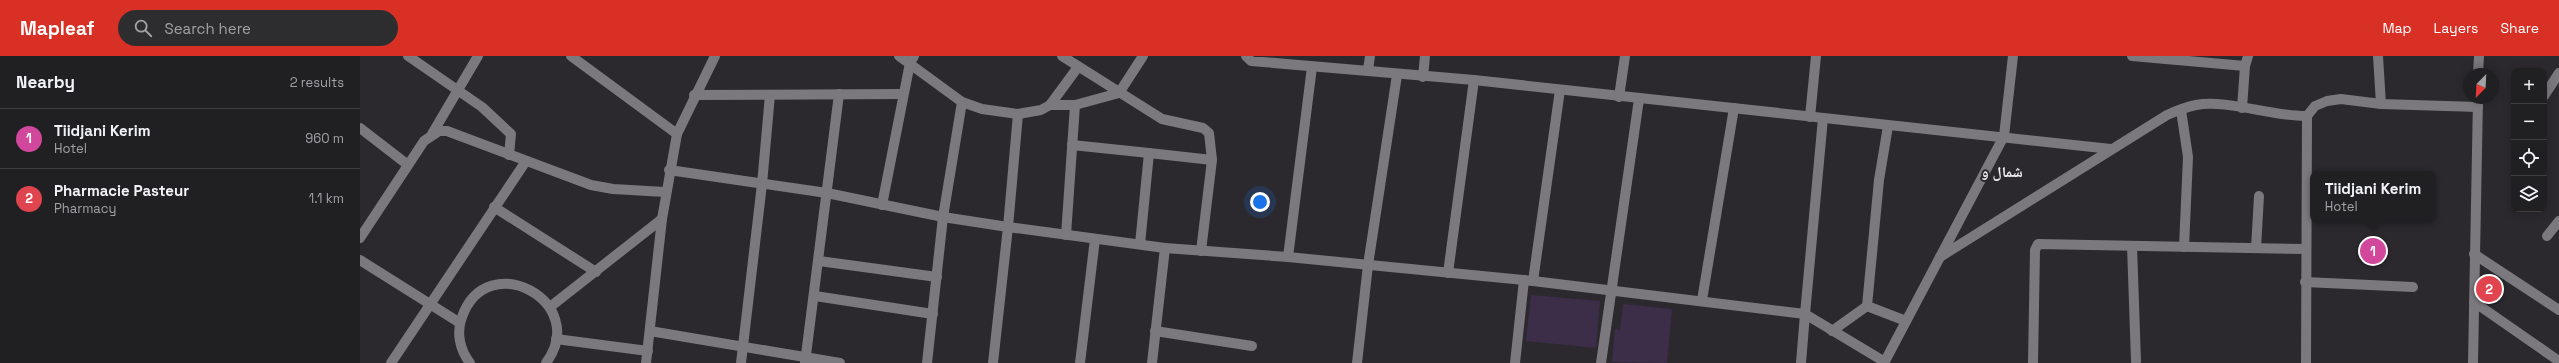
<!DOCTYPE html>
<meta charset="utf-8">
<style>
:root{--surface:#201f22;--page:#2d2c2f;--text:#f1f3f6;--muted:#a2a2a5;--line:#3d3d40;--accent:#d93025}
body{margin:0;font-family:"Space Grotesk","Noto Naskh Arabic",sans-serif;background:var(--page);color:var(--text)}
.controls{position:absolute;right:12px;top:12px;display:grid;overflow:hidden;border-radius:8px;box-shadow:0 2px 10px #0003}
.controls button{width:36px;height:36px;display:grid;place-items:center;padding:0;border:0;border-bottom:1px solid var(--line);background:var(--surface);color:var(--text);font:20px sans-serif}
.compass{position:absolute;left:2103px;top:12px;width:36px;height:36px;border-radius:50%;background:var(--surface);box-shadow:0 2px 10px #0003;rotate:204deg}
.you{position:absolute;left:900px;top:146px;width:14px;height:14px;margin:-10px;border:3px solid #fff;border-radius:50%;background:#1a73e8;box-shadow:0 0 0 6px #1a73e833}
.badge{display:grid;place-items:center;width:26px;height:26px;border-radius:50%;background:var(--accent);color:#fff;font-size:13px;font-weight:700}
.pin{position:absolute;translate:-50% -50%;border:2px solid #fff;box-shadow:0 1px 4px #0006}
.popup{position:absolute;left:1950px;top:115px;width:126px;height:52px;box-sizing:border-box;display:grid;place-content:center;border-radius:8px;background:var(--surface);filter:drop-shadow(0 1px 3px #0005);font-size:13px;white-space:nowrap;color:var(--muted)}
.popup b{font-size:15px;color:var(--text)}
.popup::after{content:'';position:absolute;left:50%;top:100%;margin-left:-8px;border:8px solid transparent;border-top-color:var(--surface)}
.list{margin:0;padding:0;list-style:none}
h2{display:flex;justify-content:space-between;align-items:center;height:52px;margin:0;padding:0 16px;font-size:17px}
h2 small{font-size:13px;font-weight:400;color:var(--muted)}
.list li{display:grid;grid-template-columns:26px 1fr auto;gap:12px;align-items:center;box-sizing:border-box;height:60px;padding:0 16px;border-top:1px solid var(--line)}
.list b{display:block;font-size:15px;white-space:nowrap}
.list p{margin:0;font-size:13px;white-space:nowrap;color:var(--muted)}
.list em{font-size:13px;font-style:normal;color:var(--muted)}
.icon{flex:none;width:22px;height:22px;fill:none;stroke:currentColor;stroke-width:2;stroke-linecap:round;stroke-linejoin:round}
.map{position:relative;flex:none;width:2199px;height:307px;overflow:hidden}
header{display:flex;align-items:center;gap:24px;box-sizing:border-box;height:56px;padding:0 20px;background:var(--accent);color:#fff}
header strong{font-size:19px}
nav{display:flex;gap:22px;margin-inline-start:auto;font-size:14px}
.search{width:280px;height:36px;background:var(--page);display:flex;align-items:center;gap:10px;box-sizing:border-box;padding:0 14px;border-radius:22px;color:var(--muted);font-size:15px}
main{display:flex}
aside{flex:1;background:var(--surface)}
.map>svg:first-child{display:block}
</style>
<header>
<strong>Mapleaf</strong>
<div class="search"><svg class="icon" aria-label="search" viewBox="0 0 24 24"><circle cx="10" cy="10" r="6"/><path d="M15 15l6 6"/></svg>Search here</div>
<nav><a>Map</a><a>Layers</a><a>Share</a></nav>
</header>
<main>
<aside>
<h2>Nearby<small>2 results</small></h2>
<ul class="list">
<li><span class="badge" style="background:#d1479c">1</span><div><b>Tiidjani Kerim</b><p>Hotel</p></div><em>960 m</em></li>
<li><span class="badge" style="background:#e0444e">2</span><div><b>Pharmacie Pasteur</b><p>Pharmacy</p></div><em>1.1 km</em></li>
</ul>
</aside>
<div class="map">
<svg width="2199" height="307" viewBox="0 0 2199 307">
<rect width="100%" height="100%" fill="#2b292e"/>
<g fill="#3c2d48">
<polygon points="1171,239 1240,245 1236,292 1166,285"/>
<polygon points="1263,248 1312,253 1307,307 1252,306 1255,273 1260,274"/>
</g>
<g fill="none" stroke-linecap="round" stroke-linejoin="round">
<g stroke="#7b787e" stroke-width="10">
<polyline points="48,0 122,51 151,78 149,99"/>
<polyline points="211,0 317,78"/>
<polyline points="539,0 602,46 622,53 658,58 681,54 690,49 718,11"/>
<polyline points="702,0 802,63 843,72 849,77 852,104 841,195"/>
<polyline points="886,0 891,5 1114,24 1751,93"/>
<polyline points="1772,0 1885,10"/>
<polyline points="2018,0 2021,48"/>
<polyline points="1008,14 1010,0"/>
<polyline points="2118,18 2119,0"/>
<polyline points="1063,21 1065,0"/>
<polyline points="334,39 543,38"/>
<polyline points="2184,40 2199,17"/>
<polyline points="1259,41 1265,0"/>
<polyline points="690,49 715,49 759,37 783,0"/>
<polyline points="1882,52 1885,10 1888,0"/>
<polyline points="1821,54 1828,101 1824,191"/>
<polyline points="658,58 648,171 805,192 928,201 1173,225 1445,258 1441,307"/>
<polyline points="1450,61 1456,0"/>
<polyline points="1463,62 1445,258 1525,306"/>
<polyline points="1528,70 1519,124 1507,250 1546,265"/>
<polyline points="0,72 48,109"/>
<polyline points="72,78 118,0"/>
<polyline points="712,89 789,97"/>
<polyline points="309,114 467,137 583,161 648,171 633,307"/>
<polyline points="522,149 550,7 554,0"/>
<polyline points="134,151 236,216"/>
<polyline points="706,179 715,49"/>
<polyline points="2187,180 2199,165"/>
<polyline points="0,182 64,85 79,75 87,75 231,129 253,133 305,136"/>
<polyline points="780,188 789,97 852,104"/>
<polyline points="1772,190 1776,305"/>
<polyline points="1896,192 1899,140"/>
<polyline points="2114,198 2199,254"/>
<polyline points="928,201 952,11"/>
<path d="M1580,201L1807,59C1816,55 1826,51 1836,49C1867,43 1913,61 1947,60"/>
<polyline points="0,204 100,267"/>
<polyline points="459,205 577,221"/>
<polyline points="1088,217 1114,24"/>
<polyline points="1173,225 1200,34"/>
<polyline points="1945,226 2053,231"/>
<polyline points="455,240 573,258"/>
<polyline points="1342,244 1374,52"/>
<polyline points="2114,246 2196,303"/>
<polyline points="190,251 302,163"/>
<polyline points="290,275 480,307"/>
<polyline points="795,275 892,290"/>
<polyline points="1472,275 1507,250"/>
<polyline points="196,283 288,295"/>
<polyline points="31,307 166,105"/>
<path d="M110,307C100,294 96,277 102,261C127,190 231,246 186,307"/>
<polyline points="286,307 302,163 317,78 355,0"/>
<polyline points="381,307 402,128 410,39"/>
<polyline points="445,307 479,38"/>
<polyline points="567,307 583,161 602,46"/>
<polyline points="720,307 735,183"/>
<polyline points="792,307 805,192"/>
<polyline points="997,307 1008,209 1037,19"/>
<polyline points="1155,307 1164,224"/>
<polyline points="1241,307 1279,43"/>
<polyline points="1524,307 1644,80 1653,0"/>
<polyline points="1673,307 1675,194 1678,188 1945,193"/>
<polyline points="1946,307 1947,60 1955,50 1967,45 1981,43 2021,48 2118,51"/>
<polyline points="2113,307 2118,42"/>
</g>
</g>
<g text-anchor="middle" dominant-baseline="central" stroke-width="4" stroke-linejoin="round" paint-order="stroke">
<g font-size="15" font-weight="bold" fill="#edebef" stroke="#2b292e">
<text x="1642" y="115">شمال و</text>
</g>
</g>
</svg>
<div class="controls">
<button>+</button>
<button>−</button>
<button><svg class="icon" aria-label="locate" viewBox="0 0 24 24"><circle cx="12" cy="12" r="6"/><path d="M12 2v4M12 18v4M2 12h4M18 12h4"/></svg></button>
<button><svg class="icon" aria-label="layers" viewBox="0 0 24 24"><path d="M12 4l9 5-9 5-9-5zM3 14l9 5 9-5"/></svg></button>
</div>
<svg class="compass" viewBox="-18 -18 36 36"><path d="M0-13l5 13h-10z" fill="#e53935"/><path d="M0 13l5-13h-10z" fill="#a2a2a5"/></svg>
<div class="you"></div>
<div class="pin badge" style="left:2013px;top:195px;background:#d1479c">1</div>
<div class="popup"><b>Tiidjani Kerim</b>Hotel</div>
<div class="pin badge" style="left:2129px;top:233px;background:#e0444e">2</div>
</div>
</main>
